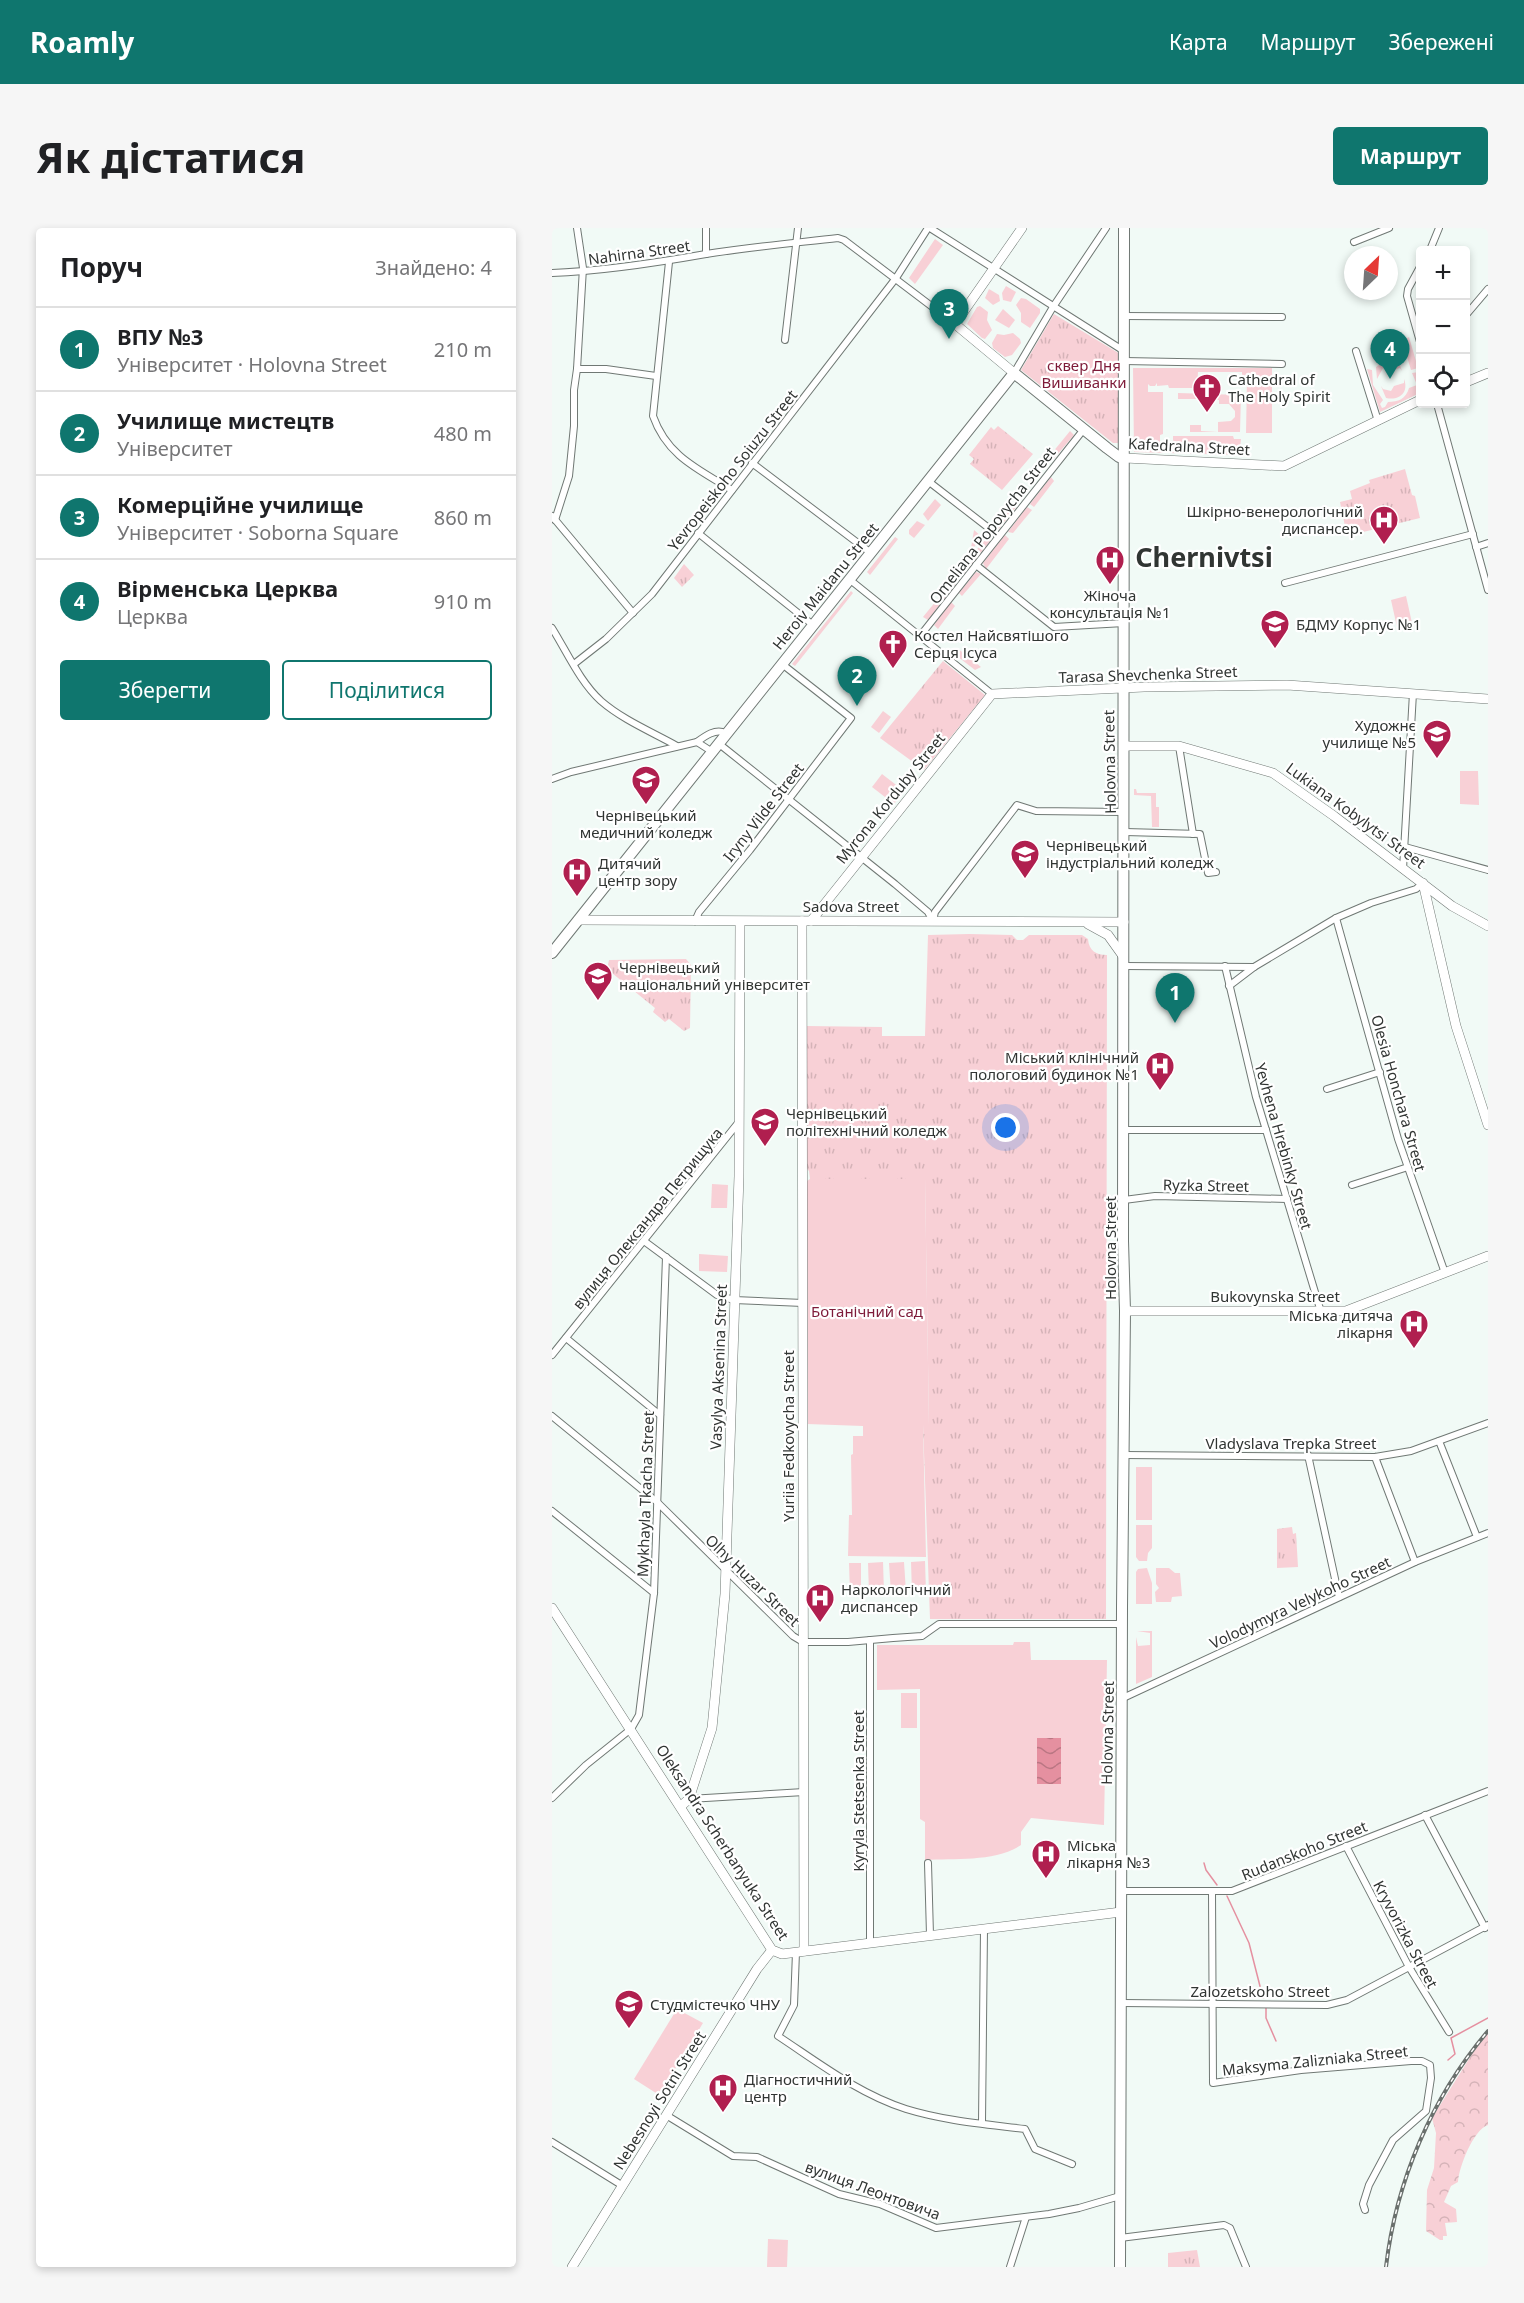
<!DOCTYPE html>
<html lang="uk">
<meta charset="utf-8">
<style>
:root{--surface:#fff;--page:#f6f6f6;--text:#202124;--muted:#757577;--line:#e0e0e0;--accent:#0f766e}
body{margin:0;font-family:"Noto Sans",sans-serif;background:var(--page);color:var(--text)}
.controls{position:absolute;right:18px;top:18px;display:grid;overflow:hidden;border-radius:6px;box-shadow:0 3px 9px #0003}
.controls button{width:54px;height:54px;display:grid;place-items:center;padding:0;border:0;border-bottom:2px solid var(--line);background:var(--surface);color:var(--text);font:30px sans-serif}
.compass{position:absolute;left:792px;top:18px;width:54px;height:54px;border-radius:50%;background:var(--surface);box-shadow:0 3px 9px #0003;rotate:25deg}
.you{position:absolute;left:454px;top:900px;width:21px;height:21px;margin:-15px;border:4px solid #fff;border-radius:50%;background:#1a73e8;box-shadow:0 0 0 9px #1a73e833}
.badge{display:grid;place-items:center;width:39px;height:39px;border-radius:50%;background:var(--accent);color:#fff;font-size:20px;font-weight:700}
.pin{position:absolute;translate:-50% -50px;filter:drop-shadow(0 2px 3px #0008)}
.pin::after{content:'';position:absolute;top:32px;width:21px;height:18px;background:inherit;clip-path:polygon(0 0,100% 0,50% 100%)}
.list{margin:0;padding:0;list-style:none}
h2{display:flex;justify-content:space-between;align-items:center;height:78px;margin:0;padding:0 24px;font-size:26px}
h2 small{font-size:20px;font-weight:400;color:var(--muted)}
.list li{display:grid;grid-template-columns:39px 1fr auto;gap:18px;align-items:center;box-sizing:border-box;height:84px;padding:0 24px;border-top:2px solid var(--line)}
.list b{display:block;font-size:22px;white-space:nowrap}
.list p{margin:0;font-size:20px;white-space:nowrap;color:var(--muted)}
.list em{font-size:20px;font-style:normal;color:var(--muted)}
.actions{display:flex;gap:12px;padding:18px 24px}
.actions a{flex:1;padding:14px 0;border:2px solid var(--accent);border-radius:6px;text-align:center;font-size:21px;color:var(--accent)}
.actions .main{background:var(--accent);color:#fff}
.icon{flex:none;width:33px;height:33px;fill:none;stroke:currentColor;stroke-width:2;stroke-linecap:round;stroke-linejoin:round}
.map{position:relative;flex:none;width:936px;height:2039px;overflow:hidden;border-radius:6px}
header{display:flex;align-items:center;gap:36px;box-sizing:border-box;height:84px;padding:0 30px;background:var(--accent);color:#fff}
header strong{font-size:28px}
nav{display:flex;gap:33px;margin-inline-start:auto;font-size:21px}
.intro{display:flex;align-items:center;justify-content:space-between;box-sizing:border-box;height:144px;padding:0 36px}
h1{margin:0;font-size:42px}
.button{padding:15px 27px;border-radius:6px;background:var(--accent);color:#fff;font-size:21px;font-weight:700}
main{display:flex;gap:36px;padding:0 36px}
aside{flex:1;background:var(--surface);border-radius:6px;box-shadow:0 3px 9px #0003}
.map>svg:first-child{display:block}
</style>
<header>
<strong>Roamly</strong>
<nav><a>Карта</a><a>Маршрут</a><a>Збережені</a></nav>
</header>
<div class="intro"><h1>Як дістатися</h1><a class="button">Маршрут</a></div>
<main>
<aside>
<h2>Поруч<small>Знайдено: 4</small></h2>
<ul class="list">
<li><span class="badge">1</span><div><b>ВПУ №3</b><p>Університет · Holovna Street</p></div><em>210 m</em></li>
<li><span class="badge">2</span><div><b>Училище мистецтв</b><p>Університет</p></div><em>480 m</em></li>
<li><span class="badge">3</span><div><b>Комерційне училище</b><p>Університет · Soborna Square</p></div><em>860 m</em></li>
<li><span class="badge">4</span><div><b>Вірменська Церква</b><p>Церква</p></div><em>910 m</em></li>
</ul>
<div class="actions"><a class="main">Зберегти</a><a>Поділитися</a></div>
</aside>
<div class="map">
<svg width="936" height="2039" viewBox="0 0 936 2039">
<defs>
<pattern id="forest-crowns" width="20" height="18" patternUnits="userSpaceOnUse" patternTransform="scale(1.5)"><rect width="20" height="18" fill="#f8d0d6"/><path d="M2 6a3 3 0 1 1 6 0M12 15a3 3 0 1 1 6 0" fill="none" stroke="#d5b3b8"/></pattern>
<pattern id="park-tufts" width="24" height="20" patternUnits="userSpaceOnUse" patternTransform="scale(1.5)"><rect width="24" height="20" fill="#f8d0d6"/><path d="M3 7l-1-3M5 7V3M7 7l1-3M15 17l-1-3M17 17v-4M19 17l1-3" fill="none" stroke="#d5b3b8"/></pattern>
<pattern id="water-waves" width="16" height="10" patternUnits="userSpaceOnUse" patternTransform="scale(1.5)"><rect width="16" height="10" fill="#e590a0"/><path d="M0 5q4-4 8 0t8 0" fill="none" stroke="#ba7683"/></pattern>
</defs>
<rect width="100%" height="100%" fill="#f1faf6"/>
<g fill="#f8d0d6">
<polygon points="383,11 391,17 363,56 357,50"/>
<polygon points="454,58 464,64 459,74 451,72 450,65"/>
<polygon points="437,61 447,67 448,73 441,77 433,70"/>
<polygon points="469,70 474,71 488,81 488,85 478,100 469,94 469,85 464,77"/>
<polygon points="428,78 436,84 435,92 440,102 433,111 430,110 415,96 425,79"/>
<polygon points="451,81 463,92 457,100 443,92"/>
<polygon points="461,105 468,111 469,115 460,127 453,129 441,120 440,115 445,106 452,107"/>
<polygon points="857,109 866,140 859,142 853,122 858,121 856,117 842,125 839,121 835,124 834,122"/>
<polygon points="841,131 847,135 850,143 848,140 837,143 831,140 825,151 824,139 835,132"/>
<polygon points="581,140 720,140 720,205 694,205 695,151 690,150 690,144 646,144 645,160 617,160 616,157 605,158 605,155 603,158 598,158 596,156 596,164 611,164 611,206 608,207 608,215 621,215 621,208 681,208 682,211 689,211 688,220 685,221 685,227 582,224"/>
<path d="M815,141L820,142L821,157L831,172L828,176L830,180L833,179L836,174C846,174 854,171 857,160L865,157L860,145L867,144L868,165L828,184Z"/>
<path d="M852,151C857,164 848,173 834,170L829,158L831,161L839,163L842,158L852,155Z"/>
<polygon points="626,165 689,167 688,204 638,204 638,197 649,197 649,203 666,204 666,194 679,193 683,189 683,183 677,176 667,176 667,172 662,172 662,167 648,167 647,171 626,171"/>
<polygon points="518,203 522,207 499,234 496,230"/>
<polygon points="499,249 502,253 482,279 478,276"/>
<polygon points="383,271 389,277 376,293 371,286"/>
<polygon points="461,275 465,278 446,302 441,301"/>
<polygon points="475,279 480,282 461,305 456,304"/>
<polygon points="365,293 373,297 362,310 357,306 357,302"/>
<polygon points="422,302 430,309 411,333 409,332 419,320"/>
<polygon points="437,306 438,313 412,346 405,347"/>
<polygon points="453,307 457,311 434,341 431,335"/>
<polygon points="343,309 346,311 318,347 315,344"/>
<polygon points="424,344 429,346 410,368 407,365"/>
<polygon points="402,351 403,357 376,392 371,389"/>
<polygon points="299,363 301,365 243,438 240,436"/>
<polygon points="854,368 860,395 845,399 839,372"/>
<polygon points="399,374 403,378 386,401 382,397"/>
<polygon points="405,420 429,439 423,442 401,425"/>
<polygon points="331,483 339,489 327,505 319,499"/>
<polygon points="908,543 926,543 927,577 908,576"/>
<polygon points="330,546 352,563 342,576 320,559"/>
<polygon points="582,561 584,561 585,565 604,565 604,579 607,579 607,599 600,599 599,568 582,567"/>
<polygon points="258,951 373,951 377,1197 371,1197 374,1329 296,1328 297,1287 300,1287 299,1227 301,1226 301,1208 311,1208 311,1198 255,1196 255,953"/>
<polygon points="160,956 176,957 175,980 159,980"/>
<polygon points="147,1026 176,1028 175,1044 147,1043"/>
<rect x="584" y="1239" width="16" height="53"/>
<polygon points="584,1297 600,1297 600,1320 596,1325 595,1333 587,1333 584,1329"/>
<polygon points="373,1333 374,1364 360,1365 359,1334"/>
<polygon points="331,1334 332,1365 317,1365 316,1335"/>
<polygon points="352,1334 354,1364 339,1366 337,1335"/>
<polygon points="297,1335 309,1335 309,1366 298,1366"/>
<polygon points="595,1340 600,1355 600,1376 584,1376 584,1344 586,1341"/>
<polygon points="604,1340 617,1340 623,1345 628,1345 630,1368 620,1369 619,1374 604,1374 603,1364 607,1360 604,1356"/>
<polygon points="585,1403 600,1403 600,1449 584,1456 584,1409 586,1418 598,1417 598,1405"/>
<path d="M462,1414H478L479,1432H555L552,1597L479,1590L469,1604V1617C444,1634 403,1630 373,1632V1594L368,1591V1461L325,1462V1417H461Z"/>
<rect x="349" y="1465" width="16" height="35"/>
<polygon points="125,1781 151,1795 107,1867 82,1851"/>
<polygon points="216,2011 236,2012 235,2039 215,2039"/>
</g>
<path fill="url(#forest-crowns)" d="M936,1805V1897C921,1902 907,1939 906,1954L899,1958L892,1974L904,1981L905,1994L893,1995L895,2008H891V2012H888L874,2003L875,1962L882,1940L884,1905L880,1890L922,1823Z"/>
<g fill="url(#park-tufts)">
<polygon points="502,86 568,126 567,215 561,215 469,142"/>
<polygon points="446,198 481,226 450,262 418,236 422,231 417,227 439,199 442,202"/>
<polygon points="853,241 860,267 863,268 868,290 795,308 788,274 800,271 798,263 818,255 817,252"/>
<polygon points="132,336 142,347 130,359 122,350"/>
<polygon points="391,433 433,467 372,542 328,510"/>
<path d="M417,706L460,707L465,712H471L477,707H530L536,711C537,723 544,727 555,727L554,1391H378L371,1197L377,1196L373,951H258L257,943L255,941V798L330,799V808H373L376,707Z"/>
<polygon points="134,731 139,737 138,800 132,803 117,791 113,794 101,784 103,780 55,741 57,732"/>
<polygon points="740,1299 741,1306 744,1305 746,1339 725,1340 725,1301"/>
<polygon points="645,2022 648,2039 616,2039 616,2025"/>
</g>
<rect fill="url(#water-waves)" x="485" y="1510" width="24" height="46"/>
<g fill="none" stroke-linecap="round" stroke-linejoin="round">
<g stroke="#e590a0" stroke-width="1.5">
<polyline points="652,1635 654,1642 665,1657"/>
<polyline points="675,1668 697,1715 711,1770"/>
<polyline points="714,1780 714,1790 724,1813"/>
<polyline points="896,1832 903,1826 899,1810 936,1790"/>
</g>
<g stroke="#707874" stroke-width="8">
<g id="street">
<polyline points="154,0 154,26"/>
<polyline points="378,0 572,123"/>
<polyline points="802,14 837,0"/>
<polyline points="878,22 887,0"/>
<path d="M117,34L101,188C115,228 146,241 180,262"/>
<polyline points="868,39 856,61 855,68 868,114"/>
<path d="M0,45C52,43 103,35 154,26C198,19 242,15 286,10L292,12L403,96"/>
<polyline points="914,87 936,61"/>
<polyline points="572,88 730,89"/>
<polyline points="233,112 246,0"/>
<polyline points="804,123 826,193"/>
<polyline points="572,133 730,136"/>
<polyline points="25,141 54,141 104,148"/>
<polyline points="462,145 501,79 554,0"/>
<polyline points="885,176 936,362"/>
<polyline points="200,235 319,325"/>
<polyline points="376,253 447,308"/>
<polyline points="0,288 81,385"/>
<polyline points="3,292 17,248 22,198 22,162 25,141 31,40 25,0"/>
<polyline points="146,305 261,397"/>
<polyline points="924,319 936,315"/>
<polyline points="424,337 502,399 572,395"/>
<polyline points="297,351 440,466"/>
<polyline points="733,355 921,306"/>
<path d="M0,400C15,424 28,454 49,473C71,492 100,504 125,518"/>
<polyline points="368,408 532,201"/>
<polyline points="22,436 54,411 100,366 344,50 376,0"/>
<polyline points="145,514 159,523"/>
<polyline points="166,515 343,656 376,684 381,693"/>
<polyline points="627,518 641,606"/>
<path d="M0,551L19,544L145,514C153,508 164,500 173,505"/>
<polyline points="573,604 648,606 656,645 664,644"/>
<polyline points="853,619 936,642"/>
<polyline points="851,641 861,465"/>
<polyline points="784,690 846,911 893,1045"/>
<polyline points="381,692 383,684 465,577 484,583 572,584"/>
<polyline points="143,693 147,684 198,622 299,490 230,436"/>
<polyline points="572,738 702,739"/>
<polyline points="673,738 704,869 769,1084"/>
<polyline points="677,758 702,739 784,690 819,675 864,661 871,655"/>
<polyline points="775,861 828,844"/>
<polyline points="573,902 714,902"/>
<polyline points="800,957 856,939"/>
<polyline points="572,972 603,968 735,971"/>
<polyline points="92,1013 165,1067 182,1072 251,1075"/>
<polyline points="14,1110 108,1187"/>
<polyline points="0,1127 186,895"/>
<polyline points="0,1188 105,1274 241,1408 251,1414 296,1414 341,1410 370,1408 387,1396 570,1396"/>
<polyline points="887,1213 925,1309"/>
<polyline points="572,1227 823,1229 859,1223 936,1195"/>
<polyline points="756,1227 787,1369"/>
<polyline points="823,1229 863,1334"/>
<polyline points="0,1283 102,1365"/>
<polyline points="571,1470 863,1334 936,1305"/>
<polyline points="0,1570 34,1537 79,1501 87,1487 102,1365 114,1029"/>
<polyline points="137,1571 252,1564"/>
<polyline points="873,1587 933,1700"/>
<polyline points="794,1618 857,1739 897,1804"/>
<polyline points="376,1635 378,1707"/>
<polyline points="569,1663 680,1663 936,1563"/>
<polyline points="660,1663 661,1855 749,1842 859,1833 870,1833 878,1837 879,1850 874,1883 841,1912 817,1957 811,1976 813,1982"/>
<polyline points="318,1715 318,1412"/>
<path d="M244,1724L242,1777L226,1808C267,1835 307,1866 354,1881C393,1893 433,1896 473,1901L483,1921L520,1936"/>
<polyline points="570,1775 775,1777 795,1772 936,1697"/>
<polyline points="114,1887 181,1928 205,1929 287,1966 328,1976 384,2000 497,1986 527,1980 568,1968"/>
<polyline points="430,1895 432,1701"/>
<polyline points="0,1914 71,1958"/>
<polyline points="568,2010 672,1997 678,2000 694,2039"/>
<polyline points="458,2039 474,1989"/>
</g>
</g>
<g stroke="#707874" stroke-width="10">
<g id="secondary">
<polyline points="462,145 403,96 470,0"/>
<polyline points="914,154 936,145"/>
<polyline points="573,230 732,238 868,172"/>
<polyline points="572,518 627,518 721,545 782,588 900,678 936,698"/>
<polyline points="871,655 904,798 936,897"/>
<polyline points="26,692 572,694"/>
<polyline points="250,693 252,1723"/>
<polyline points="259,693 440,466 592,459 735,457 936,471"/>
<polyline points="536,696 556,707 571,728"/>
<polyline points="573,1083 794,1083 936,1028"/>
<polyline points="0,1380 220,1722 230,1726 569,1684"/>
<polyline points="129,1578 137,1571 160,1500 173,1366 187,948 188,694"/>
<polyline points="20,2039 205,1741 220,1722"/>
</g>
</g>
<g stroke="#707874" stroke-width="12">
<g id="primary">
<polyline points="0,725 462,145 555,220 567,229 573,230"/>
<polyline points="568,2039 570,1379 573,1083 571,1013 572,0"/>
</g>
</g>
<use href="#street" stroke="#fff" stroke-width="6"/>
<use href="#secondary" stroke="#fff" stroke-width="9"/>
<use href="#primary" stroke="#fff" stroke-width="10"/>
<g stroke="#6a706d" stroke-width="4">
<path id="rail" d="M834,2039C844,1953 880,1869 936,1803"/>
</g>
<use href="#rail" stroke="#fff" stroke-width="1.5" stroke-dasharray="4.5" stroke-linecap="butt"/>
</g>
<defs>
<g id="church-pin" transform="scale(1.5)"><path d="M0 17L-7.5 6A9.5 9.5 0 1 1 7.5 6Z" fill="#b01f4f" stroke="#fff"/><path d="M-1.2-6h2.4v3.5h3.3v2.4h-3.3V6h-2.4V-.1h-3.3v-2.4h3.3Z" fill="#fff"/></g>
<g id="hospital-pin" transform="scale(1.5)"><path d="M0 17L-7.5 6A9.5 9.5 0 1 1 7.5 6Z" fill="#b01f4f" stroke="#fff"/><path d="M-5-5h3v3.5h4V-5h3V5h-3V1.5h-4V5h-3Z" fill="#fff"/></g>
<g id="university-pin" transform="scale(1.5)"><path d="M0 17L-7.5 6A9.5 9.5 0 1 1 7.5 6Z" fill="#b01f4f" stroke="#fff"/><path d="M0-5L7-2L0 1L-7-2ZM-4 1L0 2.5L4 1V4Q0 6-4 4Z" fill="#fff"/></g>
</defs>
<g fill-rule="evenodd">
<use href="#church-pin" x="655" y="160"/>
<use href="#hospital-pin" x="832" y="292"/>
<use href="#hospital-pin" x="558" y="332"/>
<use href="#university-pin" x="723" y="396"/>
<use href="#church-pin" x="341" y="416"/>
<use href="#university-pin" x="885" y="506"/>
<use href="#university-pin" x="94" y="552"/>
<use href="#university-pin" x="473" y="626"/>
<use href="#hospital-pin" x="25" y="644"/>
<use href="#university-pin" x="46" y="748"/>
<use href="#hospital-pin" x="608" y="838"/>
<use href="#university-pin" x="213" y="894"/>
<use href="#hospital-pin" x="862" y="1096"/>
<use href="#hospital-pin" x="268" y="1370"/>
<use href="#hospital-pin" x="494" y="1626"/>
<use href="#university-pin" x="77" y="1776"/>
<use href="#hospital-pin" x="171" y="1860"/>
</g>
<g text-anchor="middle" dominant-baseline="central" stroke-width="4.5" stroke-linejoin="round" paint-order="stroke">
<g font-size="15" fill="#313533" stroke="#fff">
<text transform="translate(87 24) rotate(-8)">Nahirna Street</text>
<text transform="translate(637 218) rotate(3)">Kafedralna Street</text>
<text transform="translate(180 242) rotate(-52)">Yevropeiskoho Soiuzu Street</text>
<text transform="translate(440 297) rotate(-52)">Omeliana Popovycha Street</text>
<text transform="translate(273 358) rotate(-51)">Heroiv Maidanu Street</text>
<text transform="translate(596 446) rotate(-2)">Tarasa Shevchenka Street</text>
<text transform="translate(557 534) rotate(-91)">Holovna Street</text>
<text transform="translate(338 570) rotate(-51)">Myrona Korduby Street</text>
<text transform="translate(211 584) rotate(-52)">Iryny Vilde Street</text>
<text transform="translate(804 587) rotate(36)">Lukiana Kobylytsi Street</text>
<text x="299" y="678">Sadova Street</text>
<text transform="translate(847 865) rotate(74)">Olesia Honchara Street</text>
<text transform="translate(732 918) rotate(74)">Yevhena Hrebinky Street</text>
<text transform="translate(654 957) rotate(1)">Ryzka Street</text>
<text transform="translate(95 990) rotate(-51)">вулиця Олександра Петрищука</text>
<text transform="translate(558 1020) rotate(-90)">Holovna Street</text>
<text x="723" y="1068">Bukovynska Street</text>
<text transform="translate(166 1139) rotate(-88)">Vasylya Aksenina Street</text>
<text transform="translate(236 1208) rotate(-90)">Yuriia Fedkovycha Street</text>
<text x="739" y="1215">Vladyslava Trepka Street</text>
<text transform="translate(93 1266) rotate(-88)">Mykhayla Tkacha Street</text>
<text transform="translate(201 1352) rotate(44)">Olhy Huzar Street</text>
<text transform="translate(748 1374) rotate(-25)">Volodymyra Velykoho Street</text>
<text transform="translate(555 1505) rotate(-89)">Holovna Street</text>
<text transform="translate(306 1563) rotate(-90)">Kyryla Stetsenka Street</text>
<text transform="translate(171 1614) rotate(57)">Oleksandra Scherbanyuka Street</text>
<text transform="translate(752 1622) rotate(-22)">Rudanskoho Street</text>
<text transform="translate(854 1706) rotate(62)">Kryvorizka Street</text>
<text x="708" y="1763">Zalozetskoho Street</text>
<text transform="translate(763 1832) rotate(-6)">Maksyma Zalizniaka Street</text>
<text transform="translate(107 1872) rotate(-58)">Nebesnoyi Sotni Street</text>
<text transform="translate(321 1962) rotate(20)">вулиця Леонтовича</text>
</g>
<g font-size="15" fill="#7e1b39" stroke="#fff">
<text x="532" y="137">сквер Дня<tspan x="532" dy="17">Вишиванки</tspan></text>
<text x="315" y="1083">Ботанічний сад</text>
</g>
<g font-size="15" fill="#313533" stroke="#fff" text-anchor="start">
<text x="676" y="151">Cathedral of<tspan x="676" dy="17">The Holy Spirit</tspan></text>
<text x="811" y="283" text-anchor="end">Шкірно-венерологічний<tspan x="811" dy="17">диспансер.</tspan></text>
<text x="558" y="367" text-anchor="middle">Жіноча<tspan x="558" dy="17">консультація №1</tspan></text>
<text x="744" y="396">БДМУ Корпус №1</text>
<text x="362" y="407">Костел Найсвятішого<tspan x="362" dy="17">Серця Ісуса</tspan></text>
<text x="864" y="497" text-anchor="end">Художнє<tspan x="864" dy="17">училище №5</tspan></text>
<text x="94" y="587" text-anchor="middle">Чернівецький<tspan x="94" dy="17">медичний коледж</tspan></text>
<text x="494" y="617">Чернівецький<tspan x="494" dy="17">індустріальний коледж</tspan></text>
<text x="46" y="635">Дитячий<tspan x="46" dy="17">центр зору</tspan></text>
<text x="67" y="739">Чернівецький<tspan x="67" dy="17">національний університет</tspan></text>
<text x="587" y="829" text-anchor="end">Міський клінічний<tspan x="587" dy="17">пологовий будинок №1</tspan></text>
<text x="234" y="885">Чернівецький<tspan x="234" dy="17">політехнічний коледж</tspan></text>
<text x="841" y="1087" text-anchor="end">Міська дитяча<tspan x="841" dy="17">лікарня</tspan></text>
<text x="289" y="1361">Наркологічний<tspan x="289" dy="17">диспансер</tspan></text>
<text x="515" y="1617">Міська<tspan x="515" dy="17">лікарня №3</tspan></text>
<text x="98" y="1776">Студмістечко ЧНУ</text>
<text x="192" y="1851">Діагностичний<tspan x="192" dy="17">центр</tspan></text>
</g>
<g font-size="27" font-weight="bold" fill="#313533" stroke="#fff">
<text x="652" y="328">Chernivtsi</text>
</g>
</g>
</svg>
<div class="controls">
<button>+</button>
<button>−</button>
<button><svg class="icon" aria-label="locate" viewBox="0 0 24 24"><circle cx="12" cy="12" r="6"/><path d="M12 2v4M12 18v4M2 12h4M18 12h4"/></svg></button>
</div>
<svg class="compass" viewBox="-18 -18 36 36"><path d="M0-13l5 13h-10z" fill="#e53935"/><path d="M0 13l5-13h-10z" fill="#757577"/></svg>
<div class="you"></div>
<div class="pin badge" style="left:623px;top:795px">1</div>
<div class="pin badge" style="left:305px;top:478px">2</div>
<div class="pin badge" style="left:397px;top:111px">3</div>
<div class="pin badge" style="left:838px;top:151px">4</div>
</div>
</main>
